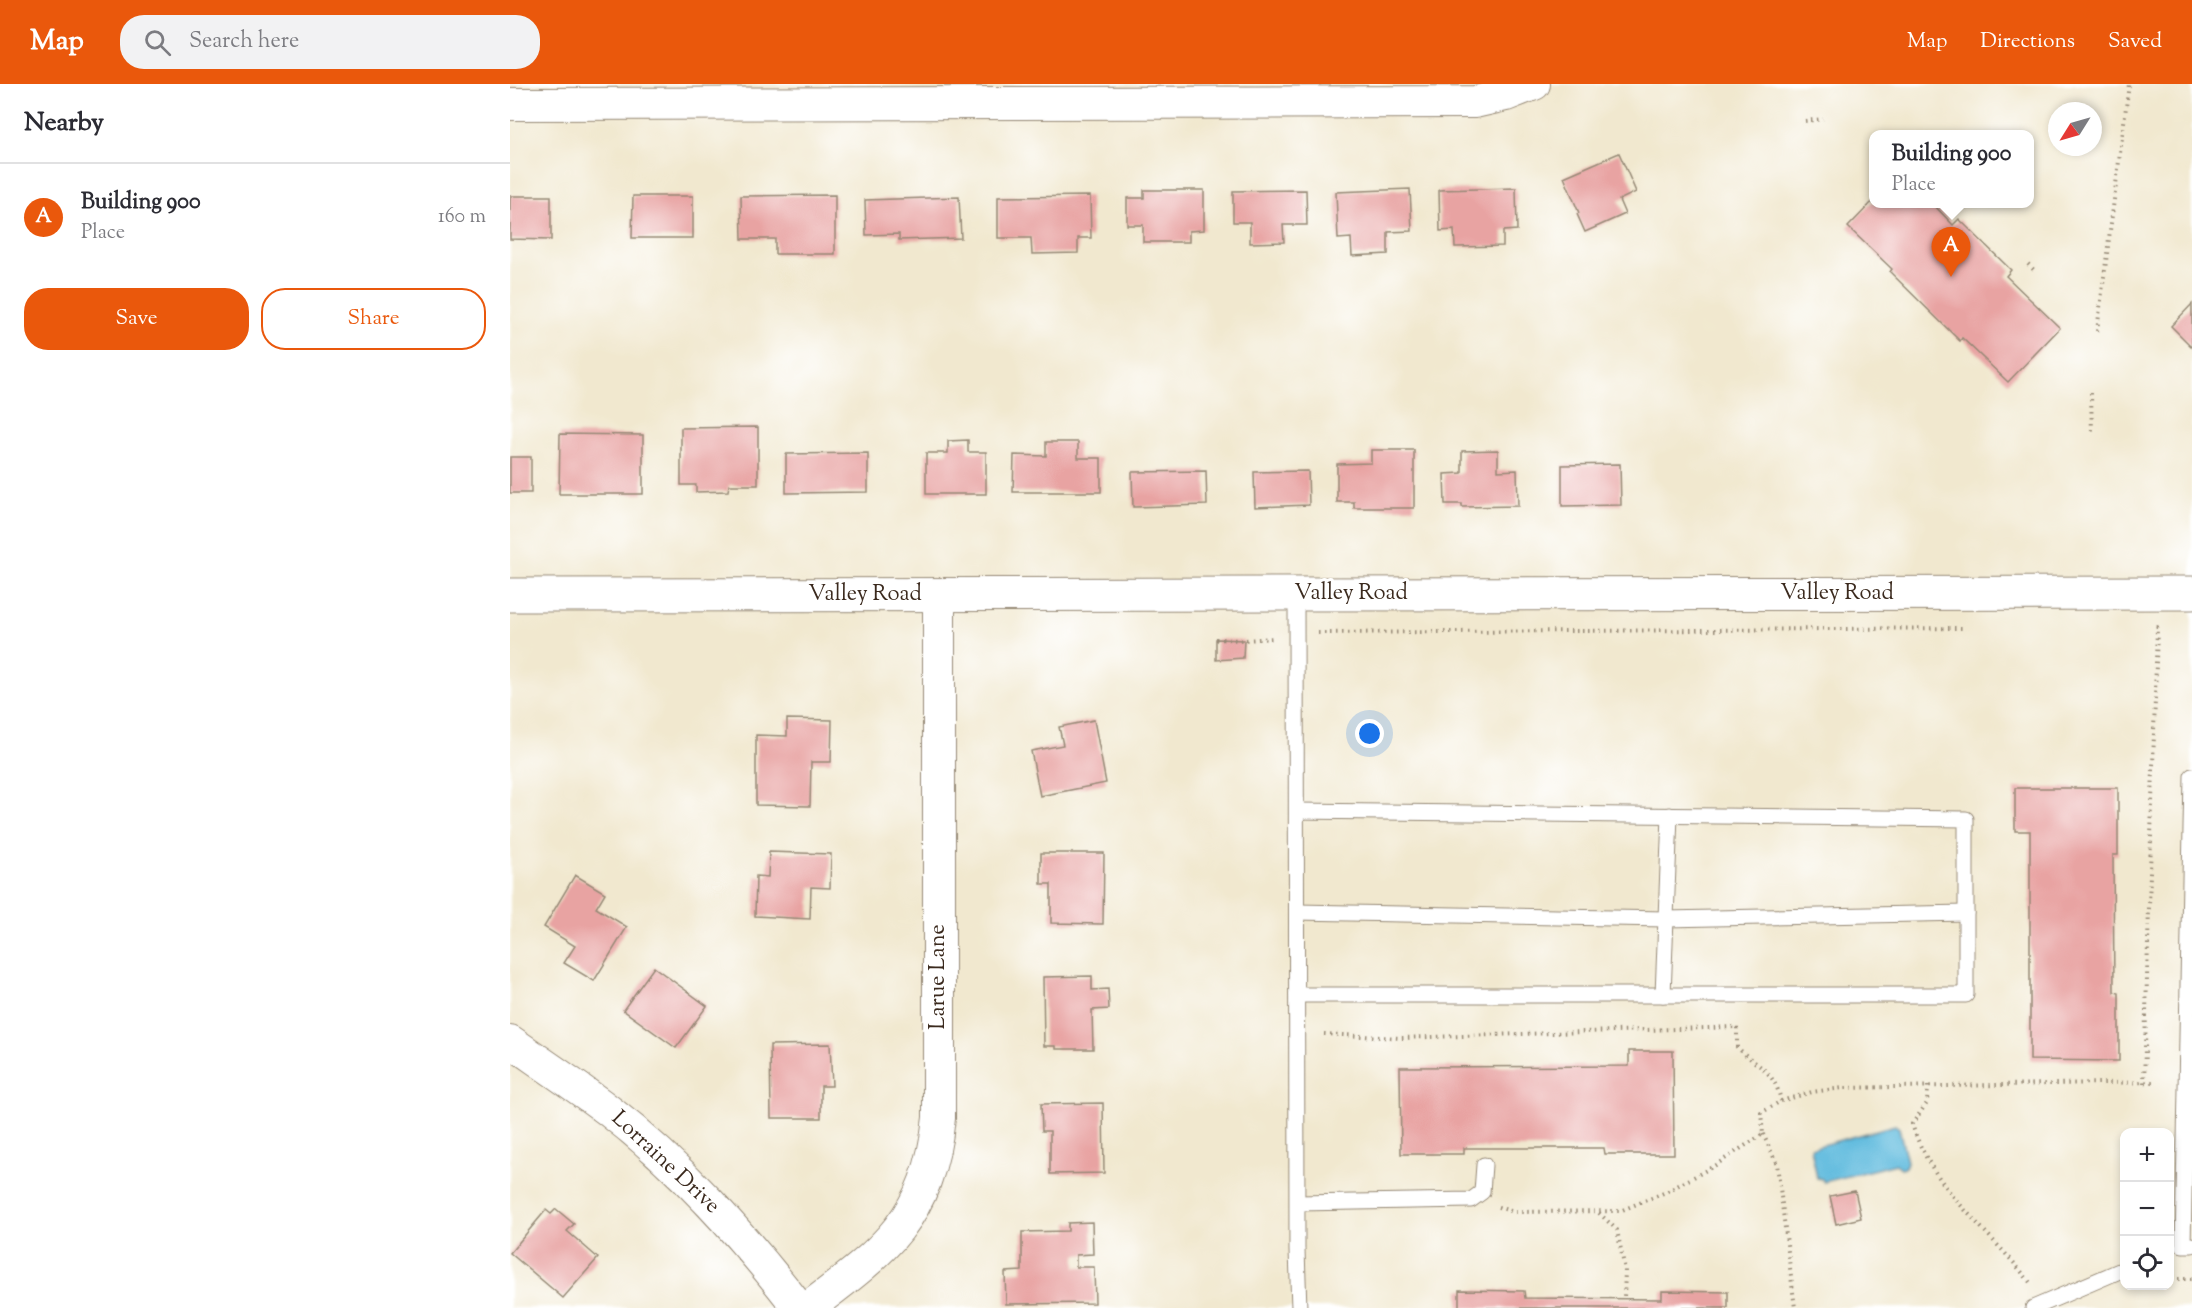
<!DOCTYPE html>
<meta charset="utf-8">
<style>
:root{--surface:#fff;--page:#f2f2f3;--text:#2b2b33;--muted:#7c7c81;--line:#e1e1e2;--accent:#ea580c}
body{margin:0;font-family:"Sorts Mill Goudy",serif;background:var(--page);color:var(--text)}
.controls{position:absolute;right:18px;bottom:18px;display:grid;overflow:hidden;border-radius:12px;box-shadow:0 3px 9px #0003}
.controls button{width:54px;height:54px;display:grid;place-items:center;padding:0;border:0;border-bottom:2px solid var(--line);background:var(--surface);color:var(--text);font:30px sans-serif}
.compass{position:absolute;left:1538px;top:18px;width:54px;height:54px;border-radius:50%;background:var(--surface);box-shadow:0 3px 9px #0003;rotate:233deg}
.you{position:absolute;left:860px;top:650px;width:21px;height:21px;margin:-15px;border:4px solid #fff;border-radius:50%;background:#1a73e8;box-shadow:0 0 0 9px #1a73e833}
.badge{display:grid;place-items:center;width:39px;height:39px;border-radius:50%;background:var(--accent);color:#fff;font-size:20px;font-weight:700}
.pin{position:absolute;translate:-50% -50px;filter:drop-shadow(0 2px 3px #0008)}
.pin::after{content:'';position:absolute;top:32px;width:21px;height:18px;background:inherit;clip-path:polygon(0 0,100% 0,50% 100%)}
.popup{position:absolute;left:1359px;top:46px;width:165px;height:78px;box-sizing:border-box;display:grid;place-content:center;border-radius:12px;background:var(--surface);filter:drop-shadow(0 2px 4px #0005);font-size:20px;white-space:nowrap;color:var(--muted)}
.popup b{font-size:22px;color:var(--text)}
.popup::after{content:'';position:absolute;left:50%;top:100%;margin-left:-12px;border:12px solid transparent;border-top-color:var(--surface)}
.list{margin:0;padding:0;list-style:none}
h2{display:flex;justify-content:space-between;align-items:center;height:78px;margin:0;padding:0 24px;font-size:26px}
h2 small{font-size:20px;font-weight:400;color:var(--muted)}
.list li{display:grid;grid-template-columns:39px 1fr auto;gap:18px;align-items:center;box-sizing:border-box;height:108px;padding:0 24px;border-top:2px solid var(--line)}
.list b{display:block;font-size:22px;white-space:nowrap}
.list p{margin:0;font-size:20px;white-space:nowrap;color:var(--muted)}
.list em{font-size:20px;font-style:normal;color:var(--muted)}
.actions{display:flex;gap:12px;padding:18px 24px}
.actions a{flex:1;padding:14px 0;border:2px solid var(--accent);border-radius:24px;text-align:center;font-size:21px;color:var(--accent)}
.actions .main{background:var(--accent);color:#fff}
.icon{flex:none;width:33px;height:33px;fill:none;stroke:currentColor;stroke-width:2;stroke-linecap:round;stroke-linejoin:round}
.map{position:relative;flex:none;width:1682px;height:1224px;overflow:hidden}
header{display:flex;align-items:center;gap:36px;box-sizing:border-box;height:84px;padding:0 30px;background:var(--accent);color:#fff}
header strong{font-size:28px}
nav{display:flex;gap:33px;margin-inline-start:auto;font-size:21px}
.search{width:420px;height:54px;background:var(--page);display:flex;align-items:center;gap:15px;box-sizing:border-box;padding:0 21px;border-radius:24px;color:var(--muted);font-size:22px}
main{display:flex}
aside{flex:1;background:var(--surface)}
.map>svg:first-child{display:block}
</style>
<header>
<strong>Map</strong>
<div class="search"><svg class="icon" aria-label="search" viewBox="0 0 24 24"><circle cx="10" cy="10" r="6"/><path d="M15 15l6 6"/></svg>Search here</div>
<nav><a>Map</a><a>Directions</a><a>Saved</a></nav>
</header>
<main>
<aside>
<h2>Nearby<small></small></h2>
<ul class="list">
<li><span class="badge">A</span><div><b>Building 900</b><p>Place</p></div><em>160 m</em></li>
</ul>
<div class="actions"><a class="main">Save</a><a>Share</a></div>
</aside>
<div class="map">
<svg width="1682" height="1224" viewBox="0 0 1682 1224">
<rect width="100%" height="100%" fill="#fff"/>
<filter id="ink" filterUnits="userSpaceOnUse"><feTurbulence type="fractalNoise" baseFrequency=".0167" numOctaves="2"/><feDisplacementMap in="SourceGraphic" scale="12" xChannelSelector="R" yChannelSelector="G"/><feConvolveMatrix kernelMatrix="1 2 1 2 8 2 1 2 1" color-interpolation-filters="sRGB"/></filter>
<filter id="wash" filterUnits="userSpaceOnUse"><feTurbulence type="fractalNoise" baseFrequency=".008" numOctaves="4" result="noise"/><feDisplacementMap in="SourceGraphic" scale="24" xChannelSelector="R" yChannelSelector="G"/><feGaussianBlur stdDeviation="1.35" result="paint"/><feColorMatrix in="noise" values="0 0 0 0 0 0 0 0 0 0 0 0 0 0 0 0 0 1.4 0 .05"/><feComposite in="paint" operator="in"/></filter>
<g filter="url(#wash)">
<rect width="100%" height="100%" fill="#f1e8cf"/>
<polygon fill="#61bbde" stroke="#4e727e" stroke-width="1.5" points="1385,1041 1389,1044 1397,1078 1395,1083 1391,1084 1386,1080 1314,1098 1312,1095 1307,1094 1301,1064"/>
<g id="blocks">
<g fill="#e8a3a2">
<polygon points="1109,69 1126,108 1109,116 1115,130 1075,148 1067,130 1069,129 1054,93"/>
<polygon points="1006,104 1007,146 993,147 993,162 945,163 944,146 930,147 929,106"/>
<polygon points="900,105 902,147 878,148 878,170 842,172 841,154 828,155 826,108"/>
<polygon points="634,106 694,106 694,146 679,147 679,158 633,158 633,141 617,141 617,114 634,114"/>
<polygon points="796,106 797,141 773,141 774,158 740,159 740,138 723,138 723,107"/>
<polygon points="325,111 325,170 265,170 265,155 232,155 231,112"/>
<polygon points="0,112 41,112 41,156 0,155"/>
<polygon points="123,112 183,112 183,154 122,154"/>
<polygon points="580,112 581,154 568,154 568,169 522,170 521,154 488,154 488,113"/>
<polygon points="449,113 451,154 389,156 389,150 356,151 355,116"/>
<polygon points="1363,117 1363,119 1422,119 1443,141 1449,135 1501,186 1496,192 1550,244 1498,298 1452,254 1450,257 1380,188 1382,185 1338,143"/>
<polygon points="1682,220 1682,263 1661,242"/>
<polygon points="248,343 248,401 219,401 218,407 186,408 186,401 171,401 171,344"/>
<polygon points="50,350 133,351 133,410 49,410"/>
<polygon points="458,356 458,368 476,368 476,410 416,410 416,369 438,369 438,357"/>
<polygon points="536,358 568,358 568,374 591,374 591,408 503,408 504,371 536,372"/>
<polygon points="861,366 904,366 904,424 844,424 844,418 827,418 827,380 861,379"/>
<polygon points="988,366 988,387 1007,386 1008,422 952,423 952,420 935,420 934,390 952,389 952,367"/>
<polygon points="358,369 358,408 276,409 276,370"/>
<rect x="0" y="373" width="21" height="36"/>
<polygon points="1110,380 1111,421 1052,422 1052,381"/>
<polygon points="696,387 697,421 623,423 622,388"/>
<polygon points="798,387 799,421 745,423 744,388"/>
<polygon points="706,555 734,556 733,574 706,576"/>
<polygon points="277,635 322,636 321,678 301,678 300,722 246,721 246,651 277,652"/>
<polygon points="584,636 596,699 530,712 521,667 553,661 549,643"/>
<polygon points="1505,704 1608,704 1608,771 1603,771 1604,908 1609,909 1609,977 1520,976 1520,747 1505,747"/>
<polygon points="259,768 321,770 320,804 301,803 300,835 245,832 246,792 258,793"/>
<polygon points="531,769 594,769 593,840 541,839 541,800 531,800"/>
<polygon points="65,791 95,809 86,824 117,843 84,897 54,879 65,862 34,843"/>
<polygon points="144,883 197,922 166,964 113,926"/>
<polygon points="582,892 582,906 598,905 599,925 582,926 583,965 546,965 546,962 534,962 533,893"/>
<polygon points="320,960 322,1002 311,1002 311,1034 261,1034 260,961"/>
<polygon points="1119,967 1163,967 1164,1070 1095,1070 1094,1064 954,1064 954,1070 891,1070 890,983 1119,982"/>
<polygon points="593,1019 594,1089 540,1090 540,1047 532,1047 531,1020"/>
<polygon points="1345,1107 1351,1134 1326,1140 1320,1112"/>
<polygon points="46,1125 64,1140 57,1147 88,1174 53,1214 0,1169 36,1126 41,1130"/>
<polygon points="582,1138 583,1170 566,1171 566,1183 584,1183 585,1219 496,1220 495,1188 512,1187 512,1148 558,1147 558,1139"/>
<polygon points="949,1206 1014,1207 1015,1214 1152,1215 1152,1207 1218,1208 1218,1224 949,1224"/>
</g>
</g>
</g>
<g filter="url(#ink)">
<use href="#blocks" fill-opacity="0" stroke="#968976" stroke-width="1.5"/>
<g fill="none" stroke-linecap="round" stroke-linejoin="round">
<g stroke="#968976" stroke-width="17">
<g id="service">
<polyline points="786,511 787,1166 789,1224"/>
<polyline points="1682,692 1673,1161 1682,1161"/>
<polyline points="787,727 1456,735 1456,911 787,911"/>
<polyline points="787,828 1156,835 1456,829"/>
<polyline points="1153,911 1160,731"/>
<polyline points="788,1119 961,1116 972,1108 974,1081"/>
<polyline points="1523,1224 1614,1185"/>
</g>
</g>
<g stroke="#968976" stroke-width="34">
<g id="minor">
<polyline points="0,20 965,18 996,11 1024,0"/>
<path d="M0,957C33,980 66,1002 98,1026C171,1082 233,1152 289,1224"/>
<path d="M298,1224C374,1167 418,1135 429,1034V511"/>
</g>
</g>
<g stroke="#968976" stroke-width="35">
<polyline id="tertiary" points="0,511 1682,509"/>
</g>
<g stroke="#968976" stroke-width="4" stroke-dasharray="1.5 4.5" stroke-linecap="butt">
<polyline points="1295,37 1313,35"/>
<polyline points="1518,180 1524,186"/>
<polyline points="1587,247 1619,0"/>
<polyline points="1581,309 1582,350"/>
<polyline points="808,549 1452,544"/>
<polyline points="706,555 734,556 765,554"/>
<path d="M814,950L890,954L1227,943V963C1248,984 1264,985 1271,1017"/>
<polyline points="1634,999 1647,543 1645,543"/>
<path d="M1418,1002L1417,1019L1402,1040C1422,1106 1482,1148 1522,1201"/>
<polyline points="1253,1050 1267,1080 1285,1224"/>
<polyline points="988,1123 1004,1128 1110,1127 1156,1108 1204,1082 1253,1050 1251,1029 1271,1017 1302,1008 1333,1004 1645,998"/>
<polyline points="1089,1129 1107,1146 1115,1186 1114,1214"/>
<polyline points="1668,1195 1682,1195"/>
</g>
<use href="#service" stroke="#fff" stroke-width="15"/>
<use href="#minor" stroke="#fff" stroke-width="32"/>
<use href="#tertiary" stroke="#fff" stroke-width="33"/>
</g>
</g>
<g text-anchor="middle" dominant-baseline="central" stroke-width="6" stroke-linejoin="round" paint-order="stroke">
<g font-size="22" fill="#3b2a1e" stroke="#fff">
<text x="841" y="510">Valley Road</text>
<text x="1327" y="510">Valley Road</text>
<text x="355" y="511">Valley Road</text>
<text transform="translate(429 893) rotate(-90)">Larue Lane</text>
<text transform="translate(155 1079) rotate(43)">Lorraine Drive</text>
</g>
</g>
</svg>
<div class="controls">
<button>+</button>
<button>−</button>
<button><svg class="icon" aria-label="locate" viewBox="0 0 24 24"><circle cx="12" cy="12" r="6"/><path d="M12 2v4M12 18v4M2 12h4M18 12h4"/></svg></button>
</div>
<svg class="compass" viewBox="-18 -18 36 36"><path d="M0-13l5 13h-10z" fill="#e53935"/><path d="M0 13l5-13h-10z" fill="#7c7c81"/></svg>
<div class="you"></div>
<div class="pin badge" style="left:1441px;top:193px">A</div>
<div class="popup"><b>Building 900</b>Place</div>
</div>
</main>
